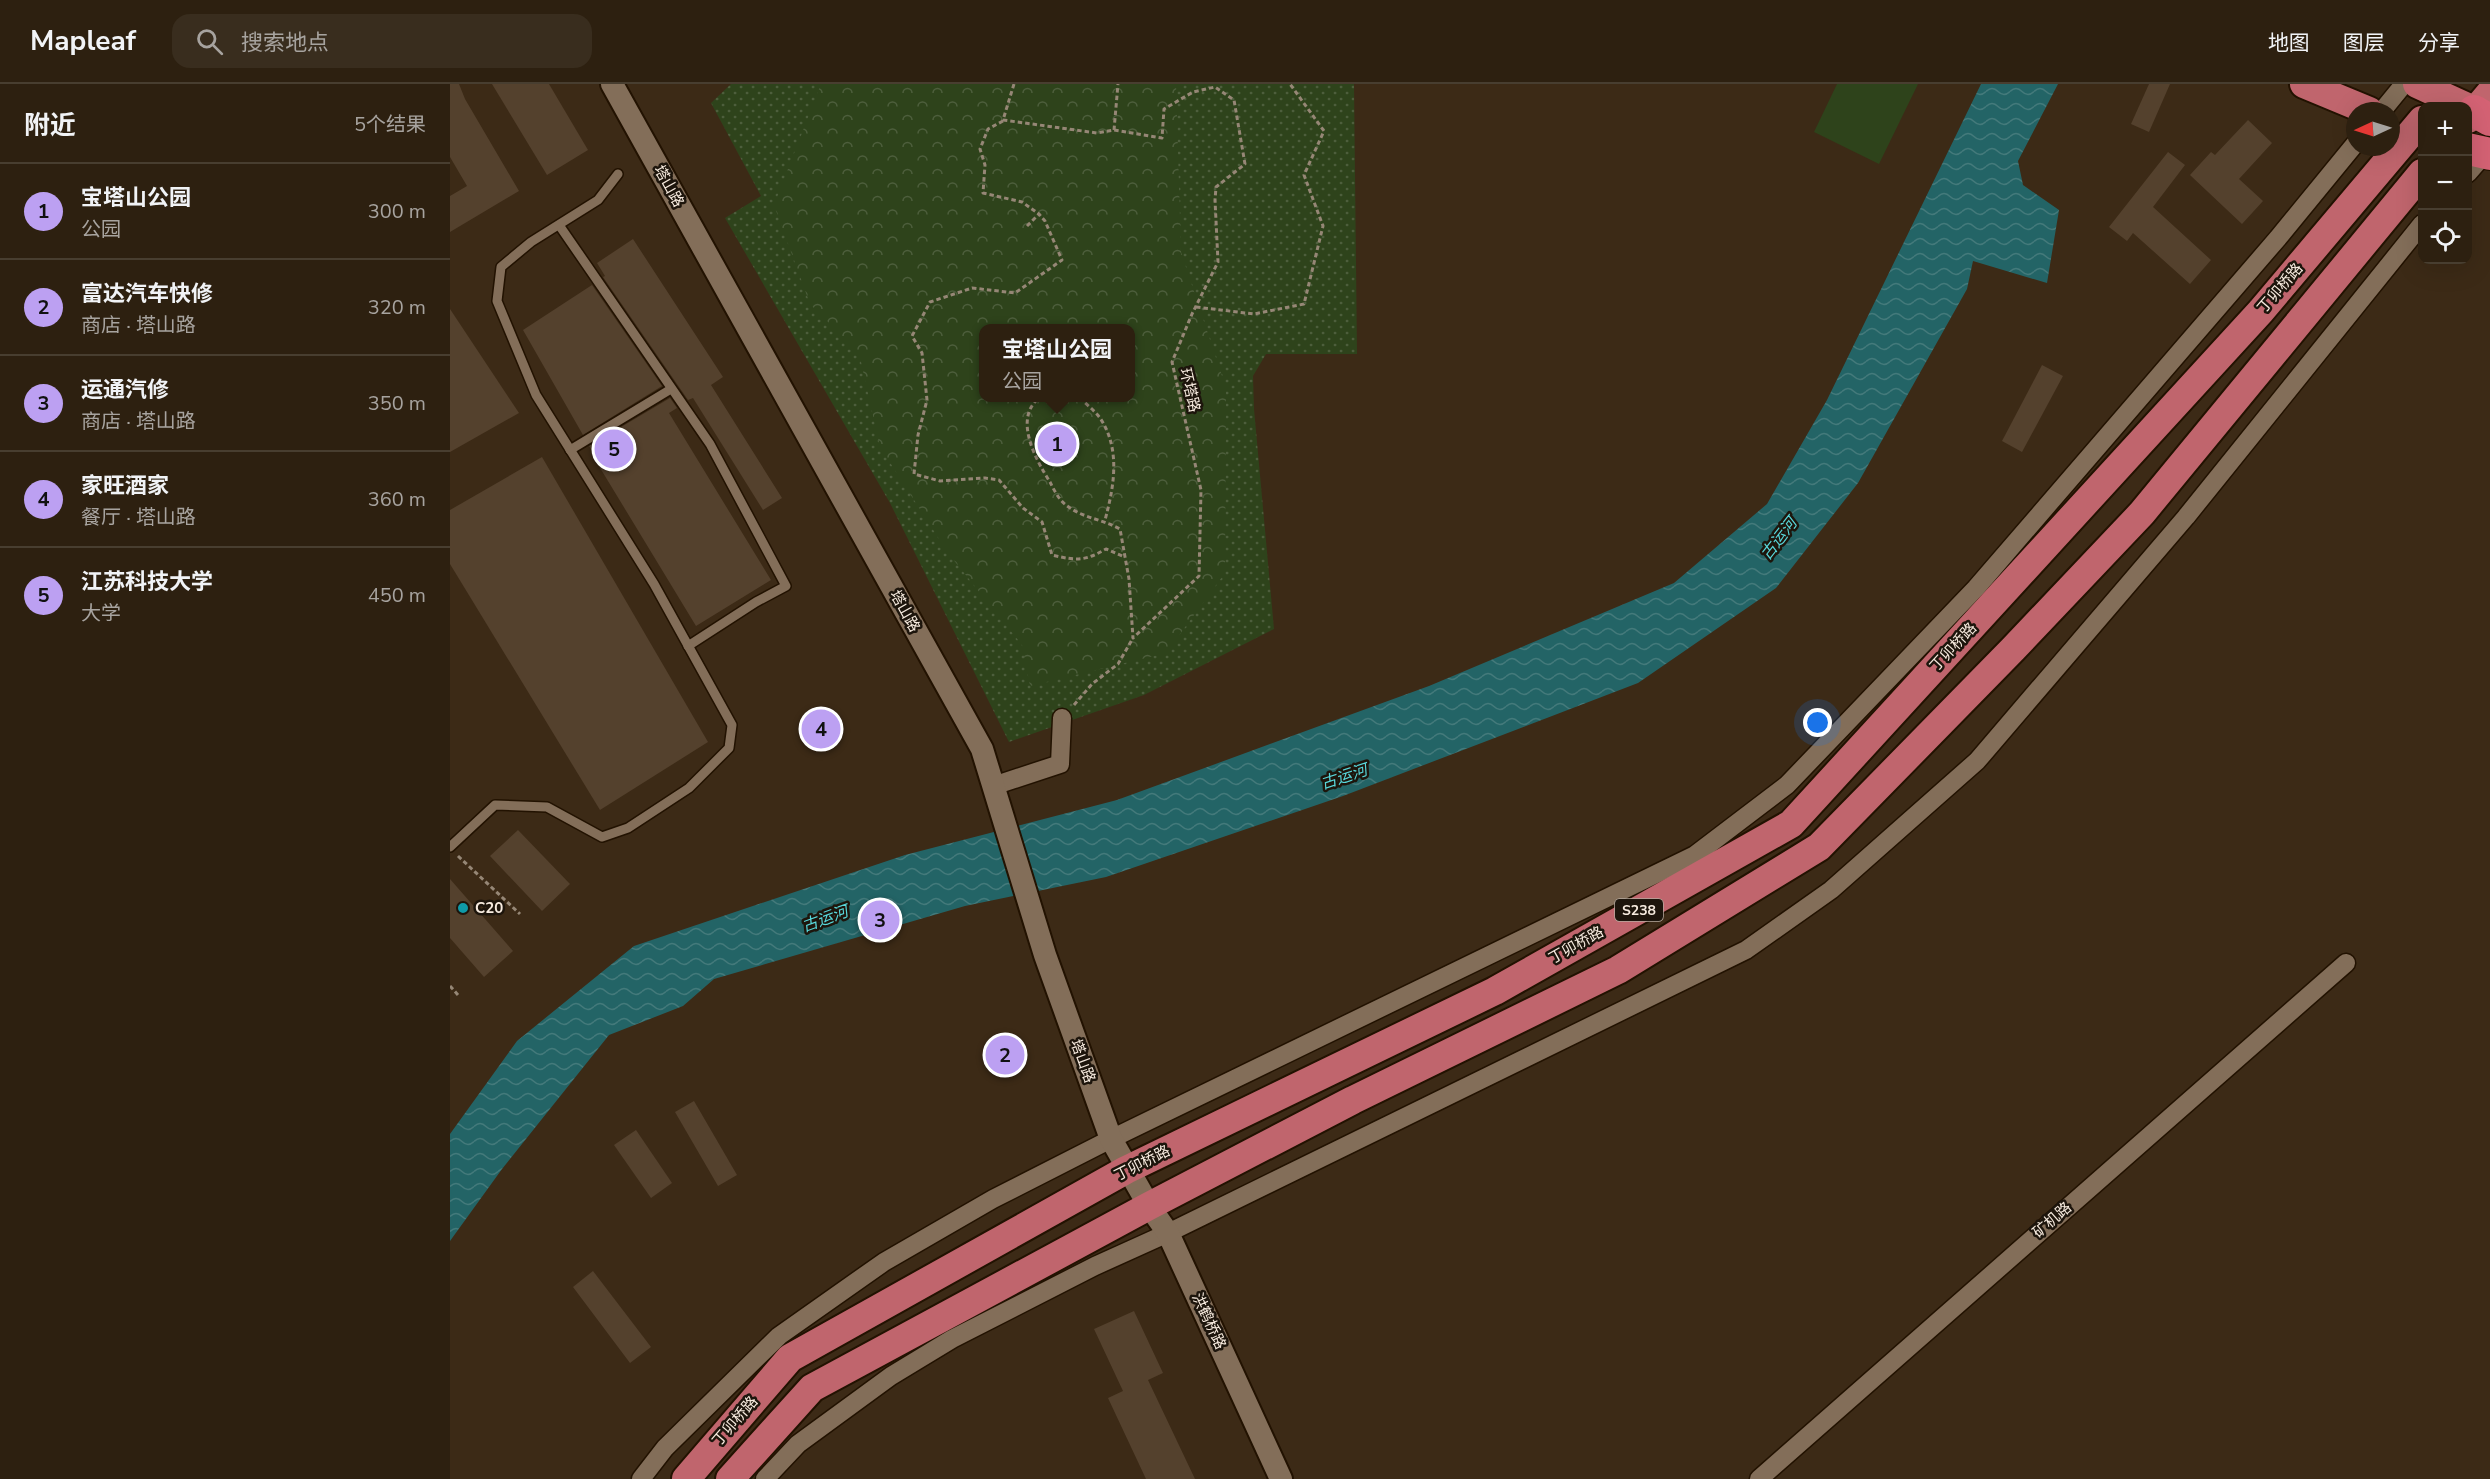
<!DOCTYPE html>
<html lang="zh">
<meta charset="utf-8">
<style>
:root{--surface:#2d2010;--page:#392d1e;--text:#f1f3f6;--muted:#a7a39f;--line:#483e30;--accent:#bca0f2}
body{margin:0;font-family:"Nunito Sans","Noto Sans SC",sans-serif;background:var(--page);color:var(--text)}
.controls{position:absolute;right:18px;top:18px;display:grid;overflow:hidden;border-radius:12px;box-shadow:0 6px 24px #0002}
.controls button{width:54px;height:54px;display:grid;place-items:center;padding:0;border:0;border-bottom:2px solid var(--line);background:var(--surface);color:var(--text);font:30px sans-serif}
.compass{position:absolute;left:1896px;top:18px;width:54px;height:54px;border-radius:50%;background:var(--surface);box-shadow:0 6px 24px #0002;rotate:266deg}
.you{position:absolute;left:1368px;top:639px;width:21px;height:21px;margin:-15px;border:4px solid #fff;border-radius:50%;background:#1a73e8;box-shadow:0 0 0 9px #1a73e833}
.badge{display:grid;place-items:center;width:39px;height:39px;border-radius:50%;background:var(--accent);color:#111;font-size:20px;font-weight:700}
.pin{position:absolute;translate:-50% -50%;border:3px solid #fff;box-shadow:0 2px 6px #0006}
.popup{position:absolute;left:529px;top:240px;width:156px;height:78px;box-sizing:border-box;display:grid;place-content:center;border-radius:12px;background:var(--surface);filter:drop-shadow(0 2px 4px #0005);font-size:20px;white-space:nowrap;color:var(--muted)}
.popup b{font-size:22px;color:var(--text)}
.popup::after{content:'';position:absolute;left:50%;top:100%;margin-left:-12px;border:12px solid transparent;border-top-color:var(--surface)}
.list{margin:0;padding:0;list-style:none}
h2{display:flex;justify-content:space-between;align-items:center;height:78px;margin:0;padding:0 24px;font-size:26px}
h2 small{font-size:20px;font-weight:400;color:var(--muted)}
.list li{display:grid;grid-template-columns:39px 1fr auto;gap:18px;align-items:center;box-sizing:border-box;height:96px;padding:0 24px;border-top:2px solid var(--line)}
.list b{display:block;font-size:22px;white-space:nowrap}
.list p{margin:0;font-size:20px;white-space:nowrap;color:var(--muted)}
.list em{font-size:20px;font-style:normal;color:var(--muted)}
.icon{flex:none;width:33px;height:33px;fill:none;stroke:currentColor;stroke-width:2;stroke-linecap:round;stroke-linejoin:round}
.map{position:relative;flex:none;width:2040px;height:1395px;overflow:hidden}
header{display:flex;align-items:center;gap:36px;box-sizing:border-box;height:84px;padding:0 30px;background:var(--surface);border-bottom:2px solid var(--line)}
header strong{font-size:28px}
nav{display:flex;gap:33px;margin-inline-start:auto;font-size:21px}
.search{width:420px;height:54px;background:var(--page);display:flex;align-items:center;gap:15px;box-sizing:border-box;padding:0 21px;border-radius:18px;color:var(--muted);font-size:22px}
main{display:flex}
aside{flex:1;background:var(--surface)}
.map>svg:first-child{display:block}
</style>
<header>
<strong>Mapleaf</strong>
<div class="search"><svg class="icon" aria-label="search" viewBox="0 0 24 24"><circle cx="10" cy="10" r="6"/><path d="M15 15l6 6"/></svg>搜索地点</div>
<nav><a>地图</a><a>图层</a><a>分享</a></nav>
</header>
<main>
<aside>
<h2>附近<small>5个结果</small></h2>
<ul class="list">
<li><span class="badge">1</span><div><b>宝塔山公园</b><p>公园</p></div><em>300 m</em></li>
<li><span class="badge">2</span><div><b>富达汽车快修</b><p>商店 · 塔山路</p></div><em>320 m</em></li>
<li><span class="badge">3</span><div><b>运通汽修</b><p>商店 · 塔山路</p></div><em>350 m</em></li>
<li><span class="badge">4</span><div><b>家旺酒家</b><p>餐厅 · 塔山路</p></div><em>360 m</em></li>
<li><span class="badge">5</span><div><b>江苏科技大学</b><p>大学</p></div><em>450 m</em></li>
</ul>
</aside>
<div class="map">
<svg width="2040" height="1395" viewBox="0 0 2040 1395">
<defs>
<pattern id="grass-dots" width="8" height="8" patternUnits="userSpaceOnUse" patternTransform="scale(1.5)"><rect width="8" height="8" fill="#2e431b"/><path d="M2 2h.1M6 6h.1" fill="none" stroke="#4d5e3c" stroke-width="1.8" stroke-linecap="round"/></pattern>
<pattern id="forest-crowns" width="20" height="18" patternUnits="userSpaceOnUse" patternTransform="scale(1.5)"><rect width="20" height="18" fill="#2e431b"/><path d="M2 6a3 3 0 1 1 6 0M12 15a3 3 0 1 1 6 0" fill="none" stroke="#4d5e3c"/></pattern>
<pattern id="water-waves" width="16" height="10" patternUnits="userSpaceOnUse" patternTransform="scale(1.5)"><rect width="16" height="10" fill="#236466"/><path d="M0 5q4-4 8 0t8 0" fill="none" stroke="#447a7b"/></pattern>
</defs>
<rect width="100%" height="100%" fill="#3c2a16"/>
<path fill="url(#grass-dots)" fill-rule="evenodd" d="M281,0H904L907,270H816L803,292L804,325L824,545L694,611L559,658L440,419L275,134L311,112L261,19ZM534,244H680V314H534Z"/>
<path fill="url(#forest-crowns)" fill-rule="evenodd" d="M371,0H726L731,168L776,304L775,489L716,569L580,602L572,561L498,469L430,363L409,269L360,220L324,121ZM534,244H680V314H534Z"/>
<polygon fill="#2e431b" points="1387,0 1468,0 1429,80 1364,48"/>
<polygon fill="url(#water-waves)" points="1531,0 1608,0 1568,77 1573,101 1609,126 1597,199 1523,177 1517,205 1408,399 1326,504 1188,599 893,712 656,793 515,822 264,895 233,922 159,951 52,1085 0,1157 0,1050 67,957 184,862 455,771 667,716 979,602 1224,499 1317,420 1377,316"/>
<g fill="#54412d">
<polygon points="0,0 9,0 15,15 69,107 0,148 0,112 17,102 0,73"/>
<polygon points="42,0 99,0 138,66 97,91"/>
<polygon points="1699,0 1720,0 1699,48 1681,40"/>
<polygon points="1798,36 1822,59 1789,95 1813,117 1792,140 1740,91 1761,68 1765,71"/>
<polygon points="1718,68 1735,81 1703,123 1761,176 1740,200 1683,149 1677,157 1659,143"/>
<polygon points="183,155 273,293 261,301 332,414 313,426 243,314 238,316 153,193 155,192 147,179"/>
<polygon points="142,201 212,302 133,351 73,246"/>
<polygon points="0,225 69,329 0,368"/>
<polygon points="1592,281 1613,292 1572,368 1552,357"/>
<polygon points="220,314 227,324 219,329 321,496 246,542 141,369 143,368 139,362"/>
<polygon points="92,373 258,658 150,726 0,480 0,426"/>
<polygon points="68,746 120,800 92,827 40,772"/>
<polygon points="0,795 63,867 34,893 0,854"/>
<polygon points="244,1017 287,1091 268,1102 225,1028"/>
<polygon points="186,1046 222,1099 201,1114 164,1061"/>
<polygon points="143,1187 201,1263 180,1279 123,1203"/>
<polygon points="684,1227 713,1289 698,1296 745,1395 696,1395 658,1314 673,1307 644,1245"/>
</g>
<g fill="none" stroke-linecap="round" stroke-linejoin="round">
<g stroke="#221201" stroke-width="12">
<g id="service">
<polyline points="109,141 260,360 336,502 306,518 238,562"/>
<polyline points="120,366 221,305"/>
<polyline points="0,763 45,721 97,723 152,753 178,744 239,704 279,664 282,641 204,500 86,311 47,217 51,183 81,158 148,116 168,90"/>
</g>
</g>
<g stroke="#221201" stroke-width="21">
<g id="minor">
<polyline points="1932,27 1954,0"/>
<polyline points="2018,89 2038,66"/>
<polyline points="543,702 610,680 612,634"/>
<polyline points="191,1395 215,1364 329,1252 434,1178 543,1115 661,1055 1245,771 1337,701 1526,504 1828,154 1905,60"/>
<polyline points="315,1395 348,1360 441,1292 502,1255 645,1182 718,1149 1296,866 1381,806 1527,677 1736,433 1972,140"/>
<polyline points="1309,1395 1896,879"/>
</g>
</g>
<g stroke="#221201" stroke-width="26">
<polyline id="tertiary" points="162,0 532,665 595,871 661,1055 699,1122 718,1149 831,1395"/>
</g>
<g stroke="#221201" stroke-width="32">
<g id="primary">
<polyline points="1854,0 1919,27"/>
<polyline points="1967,0 2015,22"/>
<polyline points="2018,35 2040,9"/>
<polyline points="236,1395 340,1274 676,1086 1045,907 1341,740 1811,227 1972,36"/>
<polyline points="280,1395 362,1304 699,1122 903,1016 1168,886 1369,763 1563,565 1692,429 1972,89"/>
</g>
</g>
<g stroke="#221201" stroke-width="34">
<g id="trunk">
<polyline points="2024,27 2040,36"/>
<polyline points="2018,65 2040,70"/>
</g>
</g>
<g stroke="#968776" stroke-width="3" stroke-dasharray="4.5 3" stroke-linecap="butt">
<path d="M564,0L553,36L647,49L664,46L712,54L714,25L743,8L765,3L784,16L795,80L766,103L765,116L768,178L742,230L722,278L751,406L749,492L683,554L679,495L670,445C652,435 632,434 616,421C609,416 604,406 600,398C586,376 563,335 589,314"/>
<polyline points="553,37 538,45 530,65 535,81 533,109 572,118 589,130"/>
<polyline points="664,46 668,0"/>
<path d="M577,142L589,130L595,137L612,176L565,209L522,204L480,218L462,252L472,269L477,316L468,351L464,390L490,397L535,394L549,396L573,424L592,438L602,471C627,477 635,477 656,465L675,473"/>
<polyline points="746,223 804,230 854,220 873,142 854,91 874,47 840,0"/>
<path d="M630,314C636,320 645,327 650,334C671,365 664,403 655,436"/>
<polyline points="624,621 642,600 668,580 683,554"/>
<polyline points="8,772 70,830"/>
<polyline points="0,902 8,911"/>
</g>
<use href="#service" stroke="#836e59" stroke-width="9"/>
<use href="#minor" stroke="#836e59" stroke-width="18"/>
<use href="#tertiary" stroke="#836e59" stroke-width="22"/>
<use href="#primary" stroke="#c0656d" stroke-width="28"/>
<use href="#trunk" stroke="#d46274" stroke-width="32"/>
</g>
<circle fill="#0f9aa8" stroke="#1d150c" stroke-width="2" cx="13" cy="824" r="6"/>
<g text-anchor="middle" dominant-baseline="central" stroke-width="5" stroke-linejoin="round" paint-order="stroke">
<rect fill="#1d150c" stroke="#b6aba0" stroke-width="1.5" x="1165" y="815" width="48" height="22" rx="4.5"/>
<g font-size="14" font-weight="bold" fill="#f7ebdf">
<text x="1189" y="826">S238</text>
</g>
<g font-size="15" fill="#f7ebdf" stroke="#1d150c">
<text transform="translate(219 102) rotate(61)">塔山路</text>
<text transform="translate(1830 204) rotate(-49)">丁卯桥路</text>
<text transform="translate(740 306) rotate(77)">环塔路</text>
<text transform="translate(455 527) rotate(61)">塔山路</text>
<text transform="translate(1503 563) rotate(-47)">丁卯桥路</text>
<text transform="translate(1126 861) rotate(-29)">丁卯桥路</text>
<text transform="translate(633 977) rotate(70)">塔山路</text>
<text transform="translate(692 1079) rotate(-27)">丁卯桥路</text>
<text transform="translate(1602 1136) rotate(-41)">矿机路</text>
<text transform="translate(759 1237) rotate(65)">洪鹤桥路</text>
<text transform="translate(285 1337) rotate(-49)">丁卯桥路</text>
</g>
<g font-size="15" font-weight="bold" fill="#f7ebdf" stroke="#1d150c" text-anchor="start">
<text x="25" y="824">C20</text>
</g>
<g font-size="16" font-style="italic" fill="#58d7db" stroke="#1d150c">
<text transform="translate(1329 455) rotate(-52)">古运河</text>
<text transform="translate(894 693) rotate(-18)">古运河</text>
<text transform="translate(375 835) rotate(-20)">古运河</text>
</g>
</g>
</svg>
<div class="controls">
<button>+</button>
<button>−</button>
<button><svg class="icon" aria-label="locate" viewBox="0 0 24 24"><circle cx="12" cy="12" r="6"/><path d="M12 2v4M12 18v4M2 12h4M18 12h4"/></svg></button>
</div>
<svg class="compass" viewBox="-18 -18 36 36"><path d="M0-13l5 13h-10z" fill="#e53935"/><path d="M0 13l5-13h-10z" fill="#a7a39f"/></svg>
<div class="you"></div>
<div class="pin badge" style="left:607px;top:360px">1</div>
<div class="popup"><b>宝塔山公园</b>公园</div>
<div class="pin badge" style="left:555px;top:971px">2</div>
<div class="pin badge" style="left:430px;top:836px">3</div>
<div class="pin badge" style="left:371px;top:645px">4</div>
<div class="pin badge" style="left:164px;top:365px">5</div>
</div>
</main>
